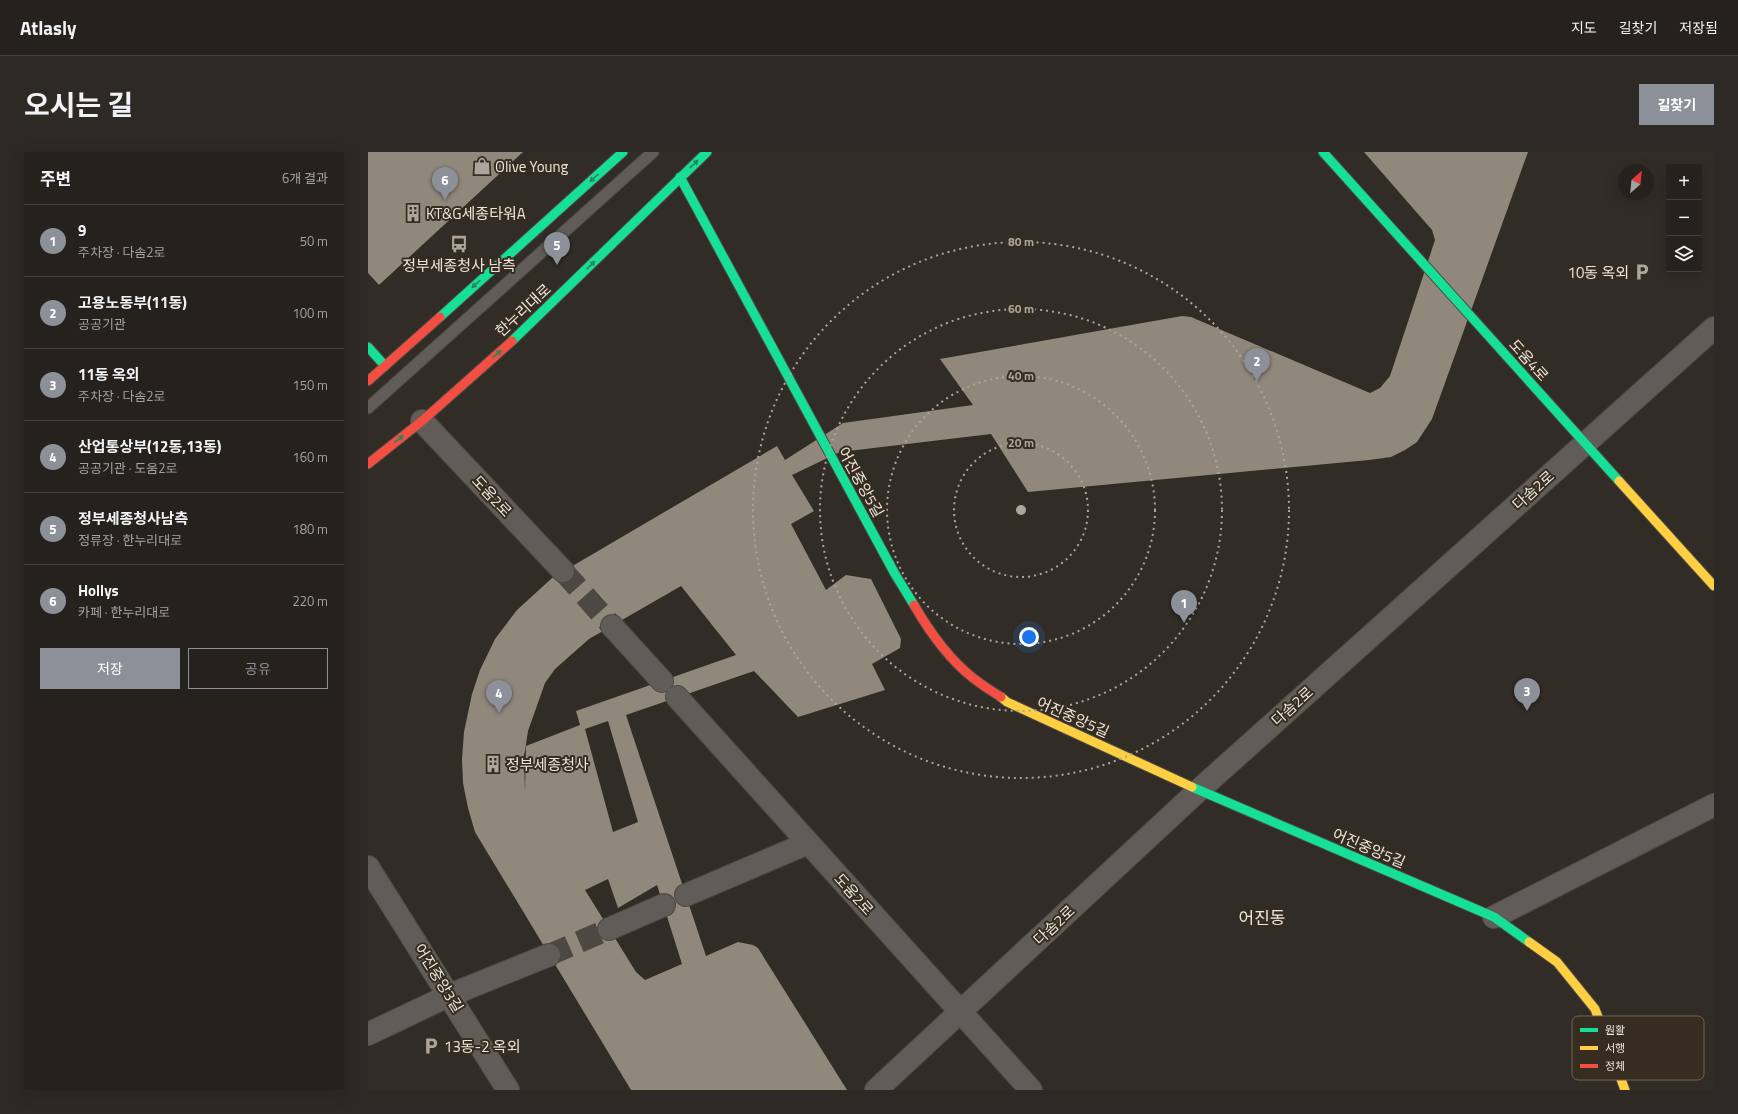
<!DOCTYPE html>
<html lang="ko">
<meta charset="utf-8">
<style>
:root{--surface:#25211c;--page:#2d2925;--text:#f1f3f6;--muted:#a3a3a3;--line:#423e3b;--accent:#8c9099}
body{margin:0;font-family:"Titillium Web","Noto Sans KR",sans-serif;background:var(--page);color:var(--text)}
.controls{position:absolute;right:12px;top:12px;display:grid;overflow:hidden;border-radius:0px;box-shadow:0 4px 16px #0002}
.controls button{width:36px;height:36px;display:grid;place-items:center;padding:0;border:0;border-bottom:1px solid var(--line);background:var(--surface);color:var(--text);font:20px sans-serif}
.compass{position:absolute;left:1250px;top:12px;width:36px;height:36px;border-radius:50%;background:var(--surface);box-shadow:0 4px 16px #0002;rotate:27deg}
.you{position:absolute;left:661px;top:485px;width:14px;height:14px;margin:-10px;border:3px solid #fff;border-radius:50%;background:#1a73e8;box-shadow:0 0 0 6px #1a73e833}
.badge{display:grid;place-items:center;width:26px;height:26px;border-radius:50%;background:var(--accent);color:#fff;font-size:13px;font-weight:700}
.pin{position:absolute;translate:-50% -33px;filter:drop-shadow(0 1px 2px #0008)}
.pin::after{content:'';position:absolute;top:21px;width:14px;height:12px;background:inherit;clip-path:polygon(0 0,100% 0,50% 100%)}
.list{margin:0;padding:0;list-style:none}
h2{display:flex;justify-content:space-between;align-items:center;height:52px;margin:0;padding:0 16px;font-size:17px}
h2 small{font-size:13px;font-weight:400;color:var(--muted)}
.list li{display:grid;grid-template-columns:26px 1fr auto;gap:12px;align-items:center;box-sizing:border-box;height:72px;padding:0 16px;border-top:1px solid var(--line)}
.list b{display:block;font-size:15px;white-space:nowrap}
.list p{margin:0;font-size:13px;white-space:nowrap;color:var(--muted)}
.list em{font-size:13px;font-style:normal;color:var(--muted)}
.actions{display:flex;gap:8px;padding:12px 16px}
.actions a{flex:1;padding:9px 0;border:1px solid var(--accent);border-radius:0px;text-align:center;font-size:14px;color:var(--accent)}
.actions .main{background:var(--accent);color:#fff}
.icon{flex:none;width:22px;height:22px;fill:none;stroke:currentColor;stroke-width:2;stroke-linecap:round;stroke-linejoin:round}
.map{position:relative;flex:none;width:1346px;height:938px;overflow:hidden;border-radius:0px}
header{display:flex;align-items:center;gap:24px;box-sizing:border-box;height:56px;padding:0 20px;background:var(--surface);border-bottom:1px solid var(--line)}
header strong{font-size:19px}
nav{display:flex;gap:22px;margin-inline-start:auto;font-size:14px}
.intro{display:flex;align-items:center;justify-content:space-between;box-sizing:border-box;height:96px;padding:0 24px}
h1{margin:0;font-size:28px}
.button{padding:10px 18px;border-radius:0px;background:var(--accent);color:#fff;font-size:14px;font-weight:700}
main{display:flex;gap:24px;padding:0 24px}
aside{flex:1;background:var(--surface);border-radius:0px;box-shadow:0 4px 16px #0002}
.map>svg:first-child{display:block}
</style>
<header>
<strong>Atlasly</strong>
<nav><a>지도</a><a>길찾기</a><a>저장됨</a></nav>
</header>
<div class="intro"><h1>오시는 길</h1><a class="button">길찾기</a></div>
<main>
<aside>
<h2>주변<small>6개 결과</small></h2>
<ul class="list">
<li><span class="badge">1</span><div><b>9</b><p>주차장 · 다솜2로</p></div><em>50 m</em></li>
<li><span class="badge">2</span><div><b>고용노동부(11동)</b><p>공공기관</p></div><em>100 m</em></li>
<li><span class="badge">3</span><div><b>11동 옥외</b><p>주차장 · 다솜2로</p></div><em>150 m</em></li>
<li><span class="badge">4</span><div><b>산업통상부(12동,13동)</b><p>공공기관 · 도움2로</p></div><em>160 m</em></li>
<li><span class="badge">5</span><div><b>정부세종청사남측</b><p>정류장 · 한누리대로</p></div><em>180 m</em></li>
<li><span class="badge">6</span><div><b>Hollys</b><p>카페 · 한누리대로</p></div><em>220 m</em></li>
</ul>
<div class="actions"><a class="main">저장</a><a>공유</a></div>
</aside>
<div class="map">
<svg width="1346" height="938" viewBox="0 0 1346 938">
<rect width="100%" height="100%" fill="#312c25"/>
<g fill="#91887c" fill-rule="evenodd">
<polygon points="0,0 155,0 11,133 0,121"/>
<path d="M996,0H1160L1064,267L1049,290L1037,298L1023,305L1001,308L660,340L623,282L472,300L424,323L446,359L423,372L458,438L478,423L503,427L533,487L532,496L504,512L517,538L430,565L386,519L258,563L338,804L370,790L385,793L390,796L479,938H263L107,680L100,656L95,631L94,607L96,580L104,542L112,518L127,487L149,458L184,426L409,294L417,308L475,271L605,253L572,207L814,164L823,165L1002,241L1012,236L1022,224L1067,88L1064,78ZM313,434L368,503L208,559L212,573L158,594L157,639L156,603L157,599L160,579L177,531L187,517L221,487ZM240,569L270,670L245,680L217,577ZM240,727L250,756L289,733L314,812L277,828L268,820L217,738Z"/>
</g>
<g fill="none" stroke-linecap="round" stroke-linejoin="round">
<g stroke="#4d4841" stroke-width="22" stroke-dasharray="22 11" stroke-linecap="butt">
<polyline points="195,419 244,474"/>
<polyline points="181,803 241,777"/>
</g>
<g stroke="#4e4b44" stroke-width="13">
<polyline id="lane" points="0,256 285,0"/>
</g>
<g stroke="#4e4b44" stroke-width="24">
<g id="street">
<polyline points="54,269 195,419"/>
<polyline points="244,474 294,529"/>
<polyline points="309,545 663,938"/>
<polyline points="0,715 140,938"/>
<polyline points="318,743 440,691"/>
<polyline points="1126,765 1346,653"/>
<polyline points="241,777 296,753"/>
<polyline points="0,882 82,843 181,803"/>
<polyline points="508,938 831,638 1346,176"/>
</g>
</g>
<g stroke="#4e4b44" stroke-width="11">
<g id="fast">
<polyline points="955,0 1251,329"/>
<polyline points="312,25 527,422 546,453"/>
<polyline points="72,165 255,0"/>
<polyline points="144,189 339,0"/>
<polyline points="0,195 17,214"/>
<polyline points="824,635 1126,765 1161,790"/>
</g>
</g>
<g stroke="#4e4b44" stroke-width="11">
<g id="slow">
<polyline points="1251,329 1346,434"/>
<polyline points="633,545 639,550 824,635"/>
<polyline points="1161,790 1189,810 1227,857 1257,938"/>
</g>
</g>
<g stroke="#4e4b44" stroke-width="11">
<g id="jam">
<polyline points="0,229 72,165"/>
<polyline points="0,312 54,269 144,189"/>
<path d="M546,453C561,479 581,507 605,526C614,533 623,539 633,545"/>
</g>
</g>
<use href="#lane" stroke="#615c57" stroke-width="11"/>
<use href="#street" stroke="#615c57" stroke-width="22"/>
<use href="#fast" stroke="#16e098" stroke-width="9"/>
<use href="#slow" stroke="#ffcf43" stroke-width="9"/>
<use href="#jam" stroke="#f24e42" stroke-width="9"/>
</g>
<defs><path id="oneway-solid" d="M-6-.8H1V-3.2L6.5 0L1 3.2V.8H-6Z"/></defs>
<g fill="#26865c">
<use href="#oneway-solid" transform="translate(326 12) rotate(-43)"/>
<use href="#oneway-solid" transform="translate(226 26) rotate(138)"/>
<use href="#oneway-solid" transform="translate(223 113) rotate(-44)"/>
<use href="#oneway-solid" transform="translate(108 132) rotate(138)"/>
<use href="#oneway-solid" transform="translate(129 202) rotate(-42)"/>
<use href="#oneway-solid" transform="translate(31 287) rotate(-38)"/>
</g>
<g fill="none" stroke="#aba59d" stroke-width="2" stroke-dasharray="2 4">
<circle cx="653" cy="358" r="67"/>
<circle cx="653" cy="358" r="134"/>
<circle cx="653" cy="358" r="201"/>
<circle cx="653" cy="358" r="268"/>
</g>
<defs>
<g id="shop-bare" transform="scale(1.38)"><path d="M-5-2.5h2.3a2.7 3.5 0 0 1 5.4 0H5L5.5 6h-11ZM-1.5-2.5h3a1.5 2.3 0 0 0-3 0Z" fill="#aba59d" stroke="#362d20" stroke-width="2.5" paint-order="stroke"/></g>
<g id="building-bare" transform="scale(1.38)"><path d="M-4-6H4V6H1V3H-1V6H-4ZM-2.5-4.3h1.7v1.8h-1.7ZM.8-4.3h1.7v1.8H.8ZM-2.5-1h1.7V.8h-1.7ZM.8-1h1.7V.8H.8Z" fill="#aba59d" stroke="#362d20" stroke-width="2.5" paint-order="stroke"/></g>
<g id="bus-bare" transform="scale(1.38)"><path d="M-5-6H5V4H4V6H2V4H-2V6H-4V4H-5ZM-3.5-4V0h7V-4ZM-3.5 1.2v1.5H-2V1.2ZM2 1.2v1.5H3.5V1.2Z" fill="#aba59d" stroke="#362d20" stroke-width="2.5" paint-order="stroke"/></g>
<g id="parking-bare" transform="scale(1.38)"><path d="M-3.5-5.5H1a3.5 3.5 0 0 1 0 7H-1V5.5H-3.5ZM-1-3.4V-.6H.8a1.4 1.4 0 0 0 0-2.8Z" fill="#aba59d" stroke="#362d20" stroke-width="2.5" paint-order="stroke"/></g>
</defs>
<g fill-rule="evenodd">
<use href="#shop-bare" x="114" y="14"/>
<use href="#building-bare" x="45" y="61"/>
<use href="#bus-bare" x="91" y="92"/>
<use href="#parking-bare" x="1274" y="120"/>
<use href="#building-bare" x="125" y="612"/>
<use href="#parking-bare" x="63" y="894"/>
</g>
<g text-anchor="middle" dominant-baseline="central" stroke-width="4" stroke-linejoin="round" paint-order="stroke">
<g font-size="15" fill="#ece6de" stroke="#362d20" text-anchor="start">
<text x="127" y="14">Olive Young</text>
<text x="58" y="61">KT&amp;G세종타워A</text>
<text x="91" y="113" text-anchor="middle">정부세종청사 남측</text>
<text x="1261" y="120" text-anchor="end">10동 옥외</text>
<text x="138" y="612">정부세종청사</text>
<text x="76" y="894">13동-2 옥외</text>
</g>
<g font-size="15" fill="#ece6de" stroke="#362d20">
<text transform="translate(155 158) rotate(-43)">한누리대로</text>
<text transform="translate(1161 208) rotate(48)">도움4로</text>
<text transform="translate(493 330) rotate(61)">어진중앙5길</text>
<text transform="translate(1165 338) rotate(-42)">다솜2로</text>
<text transform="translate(124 344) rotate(47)">도움2로</text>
<text transform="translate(924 554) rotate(-42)">다솜2로</text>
<text transform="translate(705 565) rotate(24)">어진중앙5길</text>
<text transform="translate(1001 696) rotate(23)">어진중앙5길</text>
<text transform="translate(486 742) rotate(48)">도움2로</text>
<text transform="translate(686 773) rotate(-43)">다솜2로</text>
<text transform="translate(71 826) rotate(58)">어진중앙3길</text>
</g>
<g font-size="17" fill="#ece6de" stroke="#362d20">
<text x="894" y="766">어진동</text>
</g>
</g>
<rect x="1204" y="864" width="132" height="64" rx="6" fill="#362d20" stroke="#6d6459" stroke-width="1"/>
<rect x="1212" y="876" width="18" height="4" fill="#16e098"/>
<rect x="1212" y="894" width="18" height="4" fill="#ffcf43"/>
<rect x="1212" y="912" width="18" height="4" fill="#f24e42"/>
<g font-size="11" fill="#ece6de">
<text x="1237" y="882">원활</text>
<text x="1237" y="900">서행</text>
<text x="1237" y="918">정체</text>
</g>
<circle cx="653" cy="358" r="6" fill="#aba59d" stroke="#362d20" stroke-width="2"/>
<g font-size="12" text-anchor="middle" font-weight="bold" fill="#aba59d" stroke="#362d20" stroke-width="4" stroke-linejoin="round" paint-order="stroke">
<text x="653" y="94">80 m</text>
<text x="653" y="161">60 m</text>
<text x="653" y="228">40 m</text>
<text x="653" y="295">20 m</text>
</g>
</svg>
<div class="controls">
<button>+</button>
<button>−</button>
<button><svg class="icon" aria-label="layers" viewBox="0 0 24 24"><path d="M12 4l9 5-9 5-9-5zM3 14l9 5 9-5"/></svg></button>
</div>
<svg class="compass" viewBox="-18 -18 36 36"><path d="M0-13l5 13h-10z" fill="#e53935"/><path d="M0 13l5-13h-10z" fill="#a3a3a3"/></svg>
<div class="you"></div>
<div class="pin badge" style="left:816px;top:471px">1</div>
<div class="pin badge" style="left:889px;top:229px">2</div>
<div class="pin badge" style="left:1159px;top:559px">3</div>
<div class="pin badge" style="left:131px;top:561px">4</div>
<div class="pin badge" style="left:189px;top:113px">5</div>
<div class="pin badge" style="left:77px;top:48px">6</div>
</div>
</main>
